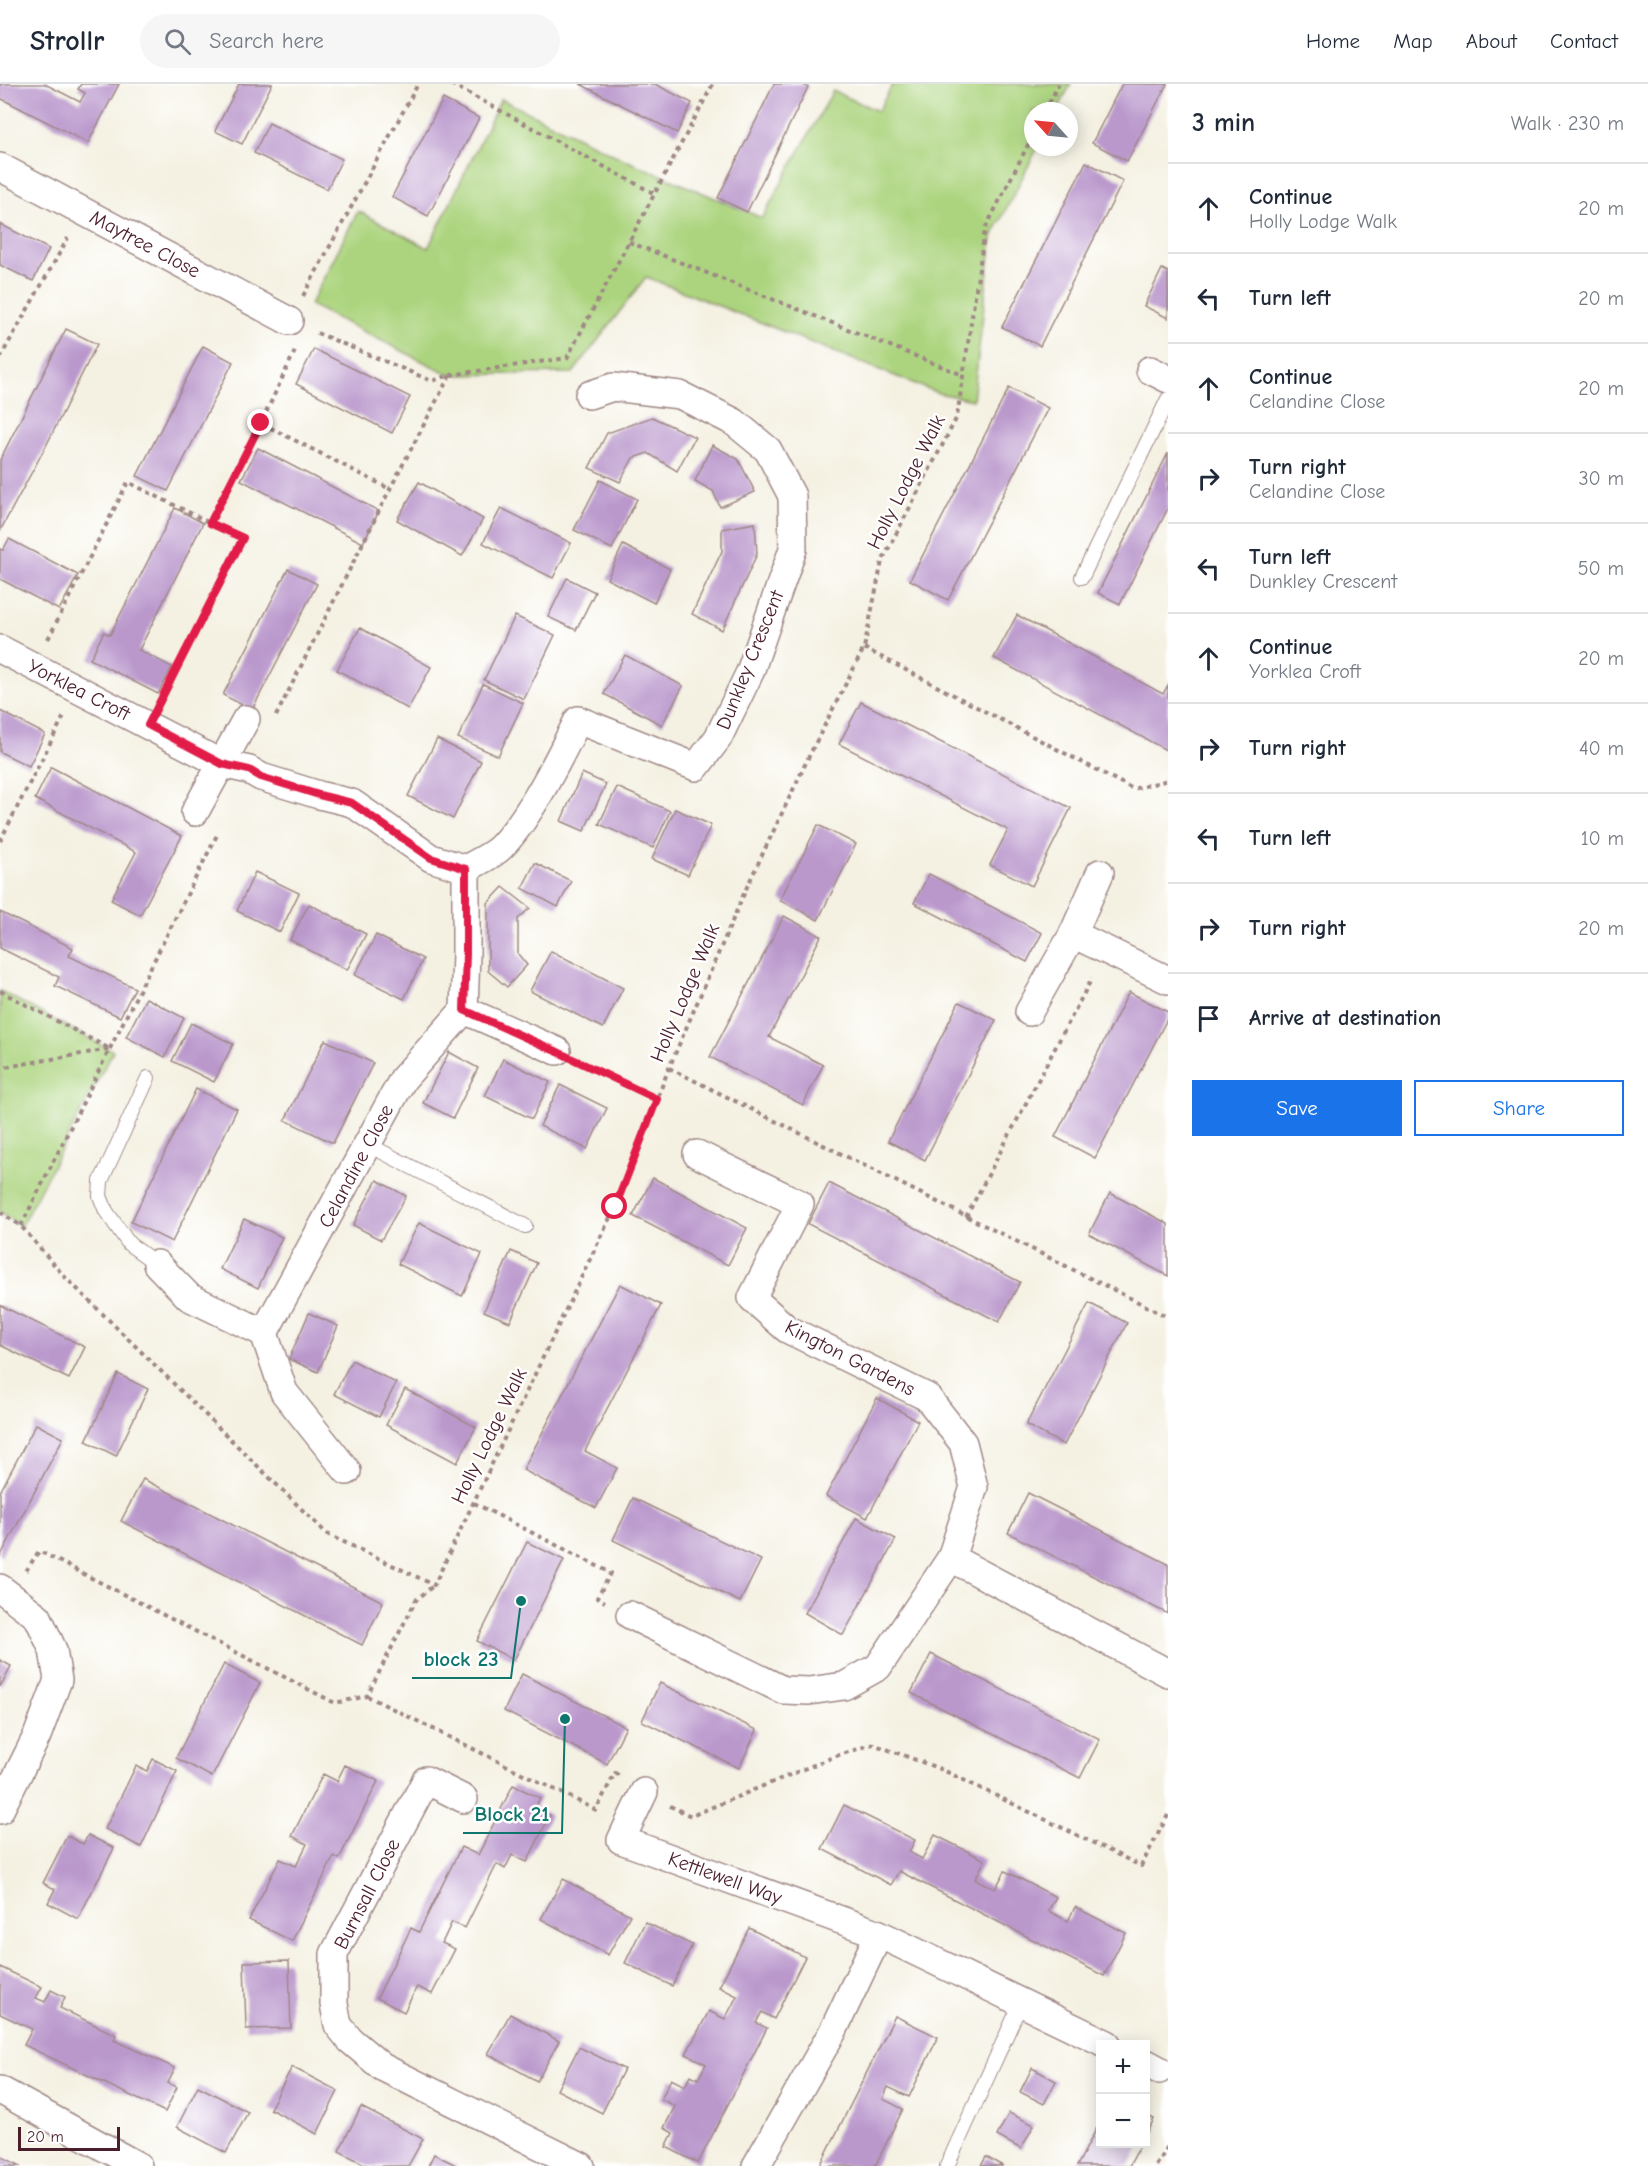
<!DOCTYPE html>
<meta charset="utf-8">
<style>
:root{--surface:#fff;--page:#f6f6f7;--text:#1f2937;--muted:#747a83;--line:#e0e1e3;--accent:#1a73e8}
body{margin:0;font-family:"Comic Neue",sans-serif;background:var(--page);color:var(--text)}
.controls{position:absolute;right:18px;bottom:18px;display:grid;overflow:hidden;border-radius:0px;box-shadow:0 3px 15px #0003}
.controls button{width:54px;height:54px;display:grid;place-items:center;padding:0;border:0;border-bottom:2px solid var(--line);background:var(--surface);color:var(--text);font:30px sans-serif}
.compass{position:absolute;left:1024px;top:18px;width:54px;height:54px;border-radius:50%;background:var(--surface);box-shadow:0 3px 15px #0003;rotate:297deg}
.scale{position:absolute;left:18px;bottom:15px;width:102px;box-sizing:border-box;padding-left:6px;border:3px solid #4a1f2b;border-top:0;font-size:16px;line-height:21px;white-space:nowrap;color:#4a1f2b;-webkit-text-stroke:4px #fff;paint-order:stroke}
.stop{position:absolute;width:18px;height:18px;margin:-14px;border:4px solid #e11d48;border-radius:50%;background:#fff}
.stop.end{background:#e11d48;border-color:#fff;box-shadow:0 2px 6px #0008}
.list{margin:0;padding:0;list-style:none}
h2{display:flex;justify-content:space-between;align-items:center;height:78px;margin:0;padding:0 24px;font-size:26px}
h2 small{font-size:20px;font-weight:400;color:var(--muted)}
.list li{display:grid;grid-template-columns:39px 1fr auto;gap:18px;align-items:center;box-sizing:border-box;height:90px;padding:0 24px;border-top:2px solid var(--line)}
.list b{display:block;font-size:22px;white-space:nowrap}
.list p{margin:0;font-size:20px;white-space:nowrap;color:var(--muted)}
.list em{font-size:20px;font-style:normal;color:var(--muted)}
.actions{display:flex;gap:12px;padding:18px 24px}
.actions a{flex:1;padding:14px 0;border:2px solid var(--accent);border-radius:0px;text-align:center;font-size:21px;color:var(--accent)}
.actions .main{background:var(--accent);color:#fff}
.icon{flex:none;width:33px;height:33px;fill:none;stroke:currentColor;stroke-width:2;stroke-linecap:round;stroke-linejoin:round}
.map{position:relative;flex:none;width:1168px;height:2082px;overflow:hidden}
header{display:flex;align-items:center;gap:36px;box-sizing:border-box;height:84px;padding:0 30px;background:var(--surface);border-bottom:2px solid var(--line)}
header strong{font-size:28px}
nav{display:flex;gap:33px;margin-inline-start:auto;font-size:21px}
.search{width:420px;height:54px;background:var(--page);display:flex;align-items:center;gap:15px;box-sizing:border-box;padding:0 21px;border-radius:33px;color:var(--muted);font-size:22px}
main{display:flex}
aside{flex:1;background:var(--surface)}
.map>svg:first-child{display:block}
</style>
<header>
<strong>Strollr</strong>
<div class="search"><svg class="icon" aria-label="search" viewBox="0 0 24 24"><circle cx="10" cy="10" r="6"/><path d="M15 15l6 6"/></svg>Search here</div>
<nav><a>Home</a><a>Map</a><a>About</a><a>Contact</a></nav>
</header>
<main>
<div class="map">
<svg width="1168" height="2082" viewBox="0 0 1168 2082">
<rect width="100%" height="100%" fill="#fff"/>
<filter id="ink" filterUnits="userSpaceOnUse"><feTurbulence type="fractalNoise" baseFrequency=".0167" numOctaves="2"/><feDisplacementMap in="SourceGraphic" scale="12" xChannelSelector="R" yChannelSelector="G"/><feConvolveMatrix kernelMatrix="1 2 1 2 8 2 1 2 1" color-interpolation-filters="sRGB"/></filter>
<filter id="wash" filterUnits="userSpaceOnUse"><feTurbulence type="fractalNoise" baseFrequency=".008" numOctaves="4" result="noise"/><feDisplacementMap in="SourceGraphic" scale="24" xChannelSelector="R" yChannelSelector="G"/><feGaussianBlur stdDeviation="1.35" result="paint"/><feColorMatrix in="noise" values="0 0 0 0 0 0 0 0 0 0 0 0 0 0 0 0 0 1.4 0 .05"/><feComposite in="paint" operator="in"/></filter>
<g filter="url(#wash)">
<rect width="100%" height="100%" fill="#f4f1e2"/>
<g fill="#acd47e" stroke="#7b7a54" stroke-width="1.5">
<polygon points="893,0 1071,0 1057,27 1033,27 1033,63 1038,63 992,153 973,316 938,309 646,193 573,289 450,291 310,221 358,127 428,164 501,15 623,75 762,134 833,7 878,27"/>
<polygon points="0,907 113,967 21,1142 0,1128"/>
</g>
<g id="blocks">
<g fill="#ba98cc">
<polygon points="0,0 45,0 80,18 85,9 78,5 81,0 119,0 88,59 0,14"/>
<polygon points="239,0 272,0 242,60 215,47"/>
<polygon points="580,0 655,0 692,19 677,49"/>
<polygon points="774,0 802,0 808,3 747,128 718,114"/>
<polygon points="1122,0 1167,0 1127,77 1092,59"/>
<polygon points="443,15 479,34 428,132 392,113"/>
<polygon points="269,39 342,75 327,105 254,69"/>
<polygon points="1086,78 1123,97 1040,262 1002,243"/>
<polygon points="0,140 49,165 33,197 0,181"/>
<polygon points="1162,185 1168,188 1168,234 1144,222"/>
<polygon points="66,245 97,260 47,360 0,447 0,376"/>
<polygon points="203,262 233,278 168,407 137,392"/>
<polygon points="314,265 410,313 392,349 296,300"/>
<polygon points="1009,304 1048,324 948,516 910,496"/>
<polygon points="652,333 695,353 677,387 648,369 633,374 620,398 589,384 607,349"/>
<polygon points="712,361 738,375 755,408 720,423 713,407 695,397"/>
<polygon points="258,364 379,427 363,459 241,396"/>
<polygon points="1168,369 1168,424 1120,520 1098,509"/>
<polygon points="600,396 637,415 612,465 574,446"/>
<polygon points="419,398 483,435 462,472 397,436"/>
<polygon points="175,424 203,439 139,566 172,583 158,610 90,575 104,548 110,551"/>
<polygon points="501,424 571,459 553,494 483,459"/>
<polygon points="755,439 757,470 722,546 692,530 722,467 722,445"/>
<polygon points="9,455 78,491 59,526 0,495 0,465 3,466"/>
<polygon points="623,461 670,485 654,519 607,495"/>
<polygon points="288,485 317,500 252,626 223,611"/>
<polygon points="567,494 595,508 576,546 548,533"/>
<polygon points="1017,531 1163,610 1168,601 1168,667 994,574"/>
<polygon points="515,532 555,551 524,615 484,596"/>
<polygon points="360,544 431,583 408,625 337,586"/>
<polygon points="625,571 683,602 662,641 604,610"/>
<polygon points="483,600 523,619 498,672 458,654"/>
<polygon points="861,618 1071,724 1032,802 990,781 1008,746 839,660"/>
<polygon points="0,627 45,650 29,682 0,668"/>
<polygon points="437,655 481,677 453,735 408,712"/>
<polygon points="51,683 182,752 140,831 111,816 136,768 35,715"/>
<polygon points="582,689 606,700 584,747 561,737"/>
<polygon points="617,703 670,727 653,764 599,740"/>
<polygon points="675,725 711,741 688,791 652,775"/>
<polygon points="818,741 856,760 818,836 780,816"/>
<polygon points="535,779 571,797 558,823 522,804"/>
<polygon points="255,788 299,809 280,848 237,827"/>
<polygon points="929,790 1042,849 1027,878 914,819"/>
<polygon points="503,803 530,824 518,835 518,870 527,881 507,903 488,887 488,819"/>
<polygon points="309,820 366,850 347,886 290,856"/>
<polygon points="0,828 73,864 69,872 135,904 120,933 55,902 59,893 0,864"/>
<polygon points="784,832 821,852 769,953 823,981 803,1021 710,973"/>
<polygon points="376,851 423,875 404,915 355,891"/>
<polygon points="551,867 623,904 603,944 530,907"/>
<polygon points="1129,908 1168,928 1168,933 1095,1074 1055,1053"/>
<polygon points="146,914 184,934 165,973 126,953"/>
<polygon points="959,918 996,936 925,1076 888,1057"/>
<polygon points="191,939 233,960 214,998 172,977"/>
<polygon points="325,956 373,979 333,1059 285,1036"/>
<polygon points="449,968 478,984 453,1034 423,1019"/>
<polygon points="503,975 550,998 532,1035 485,1012"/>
<polygon points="560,1001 607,1024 587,1065 540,1042"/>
<polygon points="196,1005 237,1025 172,1158 131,1138"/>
<polygon points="653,1094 747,1144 728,1181 633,1132"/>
<polygon points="377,1096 406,1112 381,1156 353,1141"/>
<polygon points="829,1099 1020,1198 999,1238 808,1140"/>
<polygon points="1110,1109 1168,1140 1168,1192 1089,1150"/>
<polygon points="244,1135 282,1153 258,1204 220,1185"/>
<polygon points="419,1139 482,1170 462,1212 398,1180"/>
<polygon points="511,1167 537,1179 510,1238 484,1227"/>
<polygon points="620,1200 661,1221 585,1367 617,1384 596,1424 523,1386"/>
<polygon points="1089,1219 1127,1239 1064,1361 1026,1341"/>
<polygon points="0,1221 85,1263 69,1295 0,1261"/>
<polygon points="309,1229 338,1242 318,1288 289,1275"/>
<polygon points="352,1276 396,1299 379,1333 334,1310"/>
<polygon points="118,1290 148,1305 116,1372 86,1357"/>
<polygon points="405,1305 476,1343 457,1379 386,1341"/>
<polygon points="877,1314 918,1337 867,1434 826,1412"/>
<polygon points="36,1340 63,1354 0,1473 0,1408"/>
<polygon points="143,1395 383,1518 362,1561 121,1437"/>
<polygon points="1028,1409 1168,1480 1168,1530 1008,1449"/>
<polygon points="633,1414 761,1476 740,1518 613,1456"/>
<polygon points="856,1434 896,1455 843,1551 805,1529"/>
<polygon points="527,1458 564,1476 514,1576 477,1557"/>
<polygon points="931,1570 1100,1655 1080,1694 911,1609"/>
<polygon points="0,1576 11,1582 0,1603"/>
<polygon points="224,1580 260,1599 212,1693 176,1674"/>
<polygon points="522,1590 626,1643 607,1680 504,1627"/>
<polygon points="660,1599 757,1646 739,1684 642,1637"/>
<polygon points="153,1675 177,1687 141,1763 105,1745 136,1682 147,1687"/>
<polygon points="345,1681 378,1697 339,1775 334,1772 292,1857 249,1836 280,1775 296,1782 307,1760 292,1752 323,1690 337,1697"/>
<polygon points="513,1701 540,1714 535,1724 550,1731 527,1778 512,1771 505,1785 497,1780 465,1844 452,1838 442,1859 455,1865 432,1910 417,1903 404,1928 377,1914 411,1844 419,1848 461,1763 478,1771"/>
<polygon points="844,1721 915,1756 909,1768 922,1775 935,1751 985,1776 975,1795 995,1805 1005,1787 1056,1813 1048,1827 1068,1837 1075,1823 1126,1849 1104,1892 899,1787 891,1801 822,1765"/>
<polygon points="88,1751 114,1764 78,1835 48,1819 55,1805 43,1799 67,1752 83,1760"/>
<polygon points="563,1795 630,1831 608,1871 541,1835"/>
<polygon points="645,1838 692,1861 672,1902 625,1879"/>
<polygon points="749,1844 805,1873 774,1935 762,1928 756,1939 767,1944 698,2079 666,2063 673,2049 664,2044 675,2022 661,2015 671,1995 685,2002 691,1991 698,1995 706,1980 686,1970 709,1927 725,1935 737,1912 719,1903"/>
<polygon points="289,1877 291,1944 246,1945 244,1878"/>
<polygon points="0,1883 42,1903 36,1914 45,1918 51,1906 65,1913 60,1924 116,1951 114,1956 175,1984 168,1999 177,2003 165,2028 24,1961 32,1945 0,1930"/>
<polygon points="510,1930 559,1957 537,1997 488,1970"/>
<polygon points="895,1932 938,1953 909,2013 888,2003 883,2015 903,2025 875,2082 820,2082"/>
<polygon points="579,1963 624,1985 602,2029 557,2006"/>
<polygon points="292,1983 338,2007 317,2050 270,2025"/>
<polygon points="1032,1984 1056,1997 1044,2020 1020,2008"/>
<polygon points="198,2002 248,2028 226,2069 177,2043"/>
<polygon points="361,2023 423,2055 408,2082 368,2082 339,2067"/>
<polygon points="1009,2029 1034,2041 1021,2065 997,2052"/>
<polygon points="1146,2031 1154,2035 1146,2050"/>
<polygon points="1100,2038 1100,2060 1141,2060 1129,2082 1077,2082"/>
<polygon points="434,2070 458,2082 428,2082"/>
<polygon points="0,2072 21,2082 0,2082"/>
<polygon points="986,2073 1003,2082 981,2082"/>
</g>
</g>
</g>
<g filter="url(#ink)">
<use href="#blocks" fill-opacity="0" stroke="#9f8886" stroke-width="1.5"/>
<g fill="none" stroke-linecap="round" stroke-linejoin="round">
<g stroke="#9f8886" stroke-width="16">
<g id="service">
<polyline points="1082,493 1168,315"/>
<polyline points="148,994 101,1097 100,1112 106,1127 129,1160 157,1180"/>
<polyline points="367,1060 525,1142"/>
<polyline points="947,2082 1021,1919"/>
</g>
</g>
<g stroke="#9f8886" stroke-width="30">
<g id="minor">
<polyline points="0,83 289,237"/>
<polyline points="1150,286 1168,295"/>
<path d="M0,565L222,680L249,686L261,693L319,711L352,719L431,774L466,785C477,778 492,772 501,763C531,732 559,674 578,636L696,683L718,654L750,588L793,465L792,412L768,366L734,338L680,311L613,303L589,311"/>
<polyline points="195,728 246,635"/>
<polyline points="1073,850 1168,896"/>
<polyline points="464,926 557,967"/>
<polyline points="1029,928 1073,850 1100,789"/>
<polyline points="697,1070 800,1120 752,1214 787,1245 927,1313 963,1359 974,1403 951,1474"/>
<polyline points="157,1180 189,1213 264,1249 403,995 464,926 466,870 466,785"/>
<polyline points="264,1249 284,1308 347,1387"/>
<polyline points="0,1504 38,1533 53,1566 58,1596 37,1652 0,1726"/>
<polyline points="630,1531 783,1606 809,1607 844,1602 878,1583 951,1474 1168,1589"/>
<polyline points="644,1708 621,1756 879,1850 1107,1960"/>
<polyline points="464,1715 426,1696 334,1870 334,1920 338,1941 350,1956 382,1983 581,2082"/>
<polyline points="1146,1979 1159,1986"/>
<polyline points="0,2006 138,2082"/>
<polyline points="756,2082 833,1947 879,1850"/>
</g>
</g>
<g stroke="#9f8886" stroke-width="4" stroke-dasharray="4.5 4.5" stroke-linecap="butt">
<polyline points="451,0 655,110"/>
<polyline points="1045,27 1059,0"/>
<polyline points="629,158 963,291"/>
<polyline points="303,212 418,0"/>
<polyline points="317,249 432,297 450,291 567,274 713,0"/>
<polyline points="295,267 261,339 390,405"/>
<polyline points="0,274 68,154"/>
<polyline points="48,555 128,398 210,439 261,339"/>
<polyline points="864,564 1133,705 1168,696"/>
<polyline points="162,614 243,454 211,439"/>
<polyline points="276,632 390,405 450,291"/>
<polyline points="0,757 64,632"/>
<polyline points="0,907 110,965 0,984"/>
<polyline points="585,981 657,1015"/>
<polyline points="669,984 1168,1233"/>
<polyline points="0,1128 21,1142 64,1192 327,1450 434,1501 615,1123 669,984 746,805 811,668 864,564 882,477 957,333 985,145 1033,51"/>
<polyline points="966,1133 1092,894"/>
<polyline points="21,1142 217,751"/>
<polyline points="474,1419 611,1489 597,1514 605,1518"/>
<polyline points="26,1487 39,1467 335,1619 367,1612 416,1516 434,1501"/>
<polyline points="367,1612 596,1726 615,1689 620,1692"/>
<polyline points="670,1722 691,1732 833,1673 873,1660 943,1686 1141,1782 1168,1731"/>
<polyline points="1156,2082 1168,2062"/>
</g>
<use href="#service" stroke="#fff" stroke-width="14"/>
<use href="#minor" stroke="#fff" stroke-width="27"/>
</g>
</g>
<g fill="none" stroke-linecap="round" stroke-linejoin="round" filter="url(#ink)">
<polyline stroke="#e11d48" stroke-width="8" points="261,339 210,439 243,454 148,641 222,680 249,686 261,693 319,711 352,719 431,774 466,785 466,870 464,926 558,968 657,1015 615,1123"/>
</g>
<g text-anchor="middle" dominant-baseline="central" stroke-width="5" stroke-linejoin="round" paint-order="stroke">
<g font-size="20" fill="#4a1f2b" stroke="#fff">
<text transform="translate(145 160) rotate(28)">Maytree Close</text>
<text transform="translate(906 398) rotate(-63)">Holly Lodge Walk</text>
<text transform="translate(750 576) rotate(-68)">Dunkley Crescent</text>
<text transform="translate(79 606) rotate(27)">Yorklea Croft</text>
<text transform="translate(685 909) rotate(-67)">Holly Lodge Walk</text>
<text transform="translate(356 1082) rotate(-62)">Celandine Close</text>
<text transform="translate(850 1274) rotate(27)">Kington Gardens</text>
<text transform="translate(489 1352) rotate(-64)">Holly Lodge Walk</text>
<text transform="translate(725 1794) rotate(20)">Kettlewell Way</text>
<text transform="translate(367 1810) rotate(-63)">Burnsall Close</text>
</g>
</g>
<path fill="none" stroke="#0f766e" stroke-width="2" d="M521 1517L511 1594H412M565 1635L562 1749H463"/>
<g fill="#0f766e" stroke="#fff" stroke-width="2">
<circle cx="521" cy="1517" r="6"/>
<circle cx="565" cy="1635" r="6"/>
</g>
<g font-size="21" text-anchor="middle" font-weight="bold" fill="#0f766e" stroke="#fff" stroke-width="5" stroke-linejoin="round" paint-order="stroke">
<text x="461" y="1582">block 23</text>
<text x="512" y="1737">Block 21</text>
</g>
</svg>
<div class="controls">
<button>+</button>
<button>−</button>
</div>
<svg class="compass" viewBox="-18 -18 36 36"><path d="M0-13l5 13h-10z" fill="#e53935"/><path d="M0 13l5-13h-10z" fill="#747a83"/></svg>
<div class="scale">20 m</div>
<div class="stop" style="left:615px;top:1123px"></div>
<div class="stop end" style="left:261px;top:339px"></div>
</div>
<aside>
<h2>3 min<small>Walk · 230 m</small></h2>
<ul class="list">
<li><svg class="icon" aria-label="ahead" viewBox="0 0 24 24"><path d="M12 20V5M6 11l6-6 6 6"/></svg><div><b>Continue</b><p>Holly Lodge Walk</p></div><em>20 m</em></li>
<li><svg class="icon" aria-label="left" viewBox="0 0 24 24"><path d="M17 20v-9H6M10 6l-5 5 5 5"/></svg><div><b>Turn left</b></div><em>20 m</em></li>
<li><svg class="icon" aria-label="ahead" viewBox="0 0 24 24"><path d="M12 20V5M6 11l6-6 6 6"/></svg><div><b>Continue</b><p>Celandine Close</p></div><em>20 m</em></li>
<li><svg class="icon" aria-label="right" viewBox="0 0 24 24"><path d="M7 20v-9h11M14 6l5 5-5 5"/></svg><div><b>Turn right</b><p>Celandine Close</p></div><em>30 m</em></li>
<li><svg class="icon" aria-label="left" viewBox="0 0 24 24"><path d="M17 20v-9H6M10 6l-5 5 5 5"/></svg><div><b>Turn left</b><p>Dunkley Crescent</p></div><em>50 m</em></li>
<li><svg class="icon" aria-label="ahead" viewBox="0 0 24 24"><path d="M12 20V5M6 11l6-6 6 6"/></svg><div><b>Continue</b><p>Yorklea Croft</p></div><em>20 m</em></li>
<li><svg class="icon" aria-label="right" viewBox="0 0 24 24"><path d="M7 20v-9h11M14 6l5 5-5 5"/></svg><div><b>Turn right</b></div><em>40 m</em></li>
<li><svg class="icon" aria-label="left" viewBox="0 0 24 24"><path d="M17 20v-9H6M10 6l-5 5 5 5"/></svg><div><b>Turn left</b></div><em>10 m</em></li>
<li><svg class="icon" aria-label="right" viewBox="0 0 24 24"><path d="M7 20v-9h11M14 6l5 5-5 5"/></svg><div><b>Turn right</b></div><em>20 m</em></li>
<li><svg class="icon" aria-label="arrive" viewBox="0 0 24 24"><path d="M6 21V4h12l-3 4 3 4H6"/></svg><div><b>Arrive at destination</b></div></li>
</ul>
<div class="actions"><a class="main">Save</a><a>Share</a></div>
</aside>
</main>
